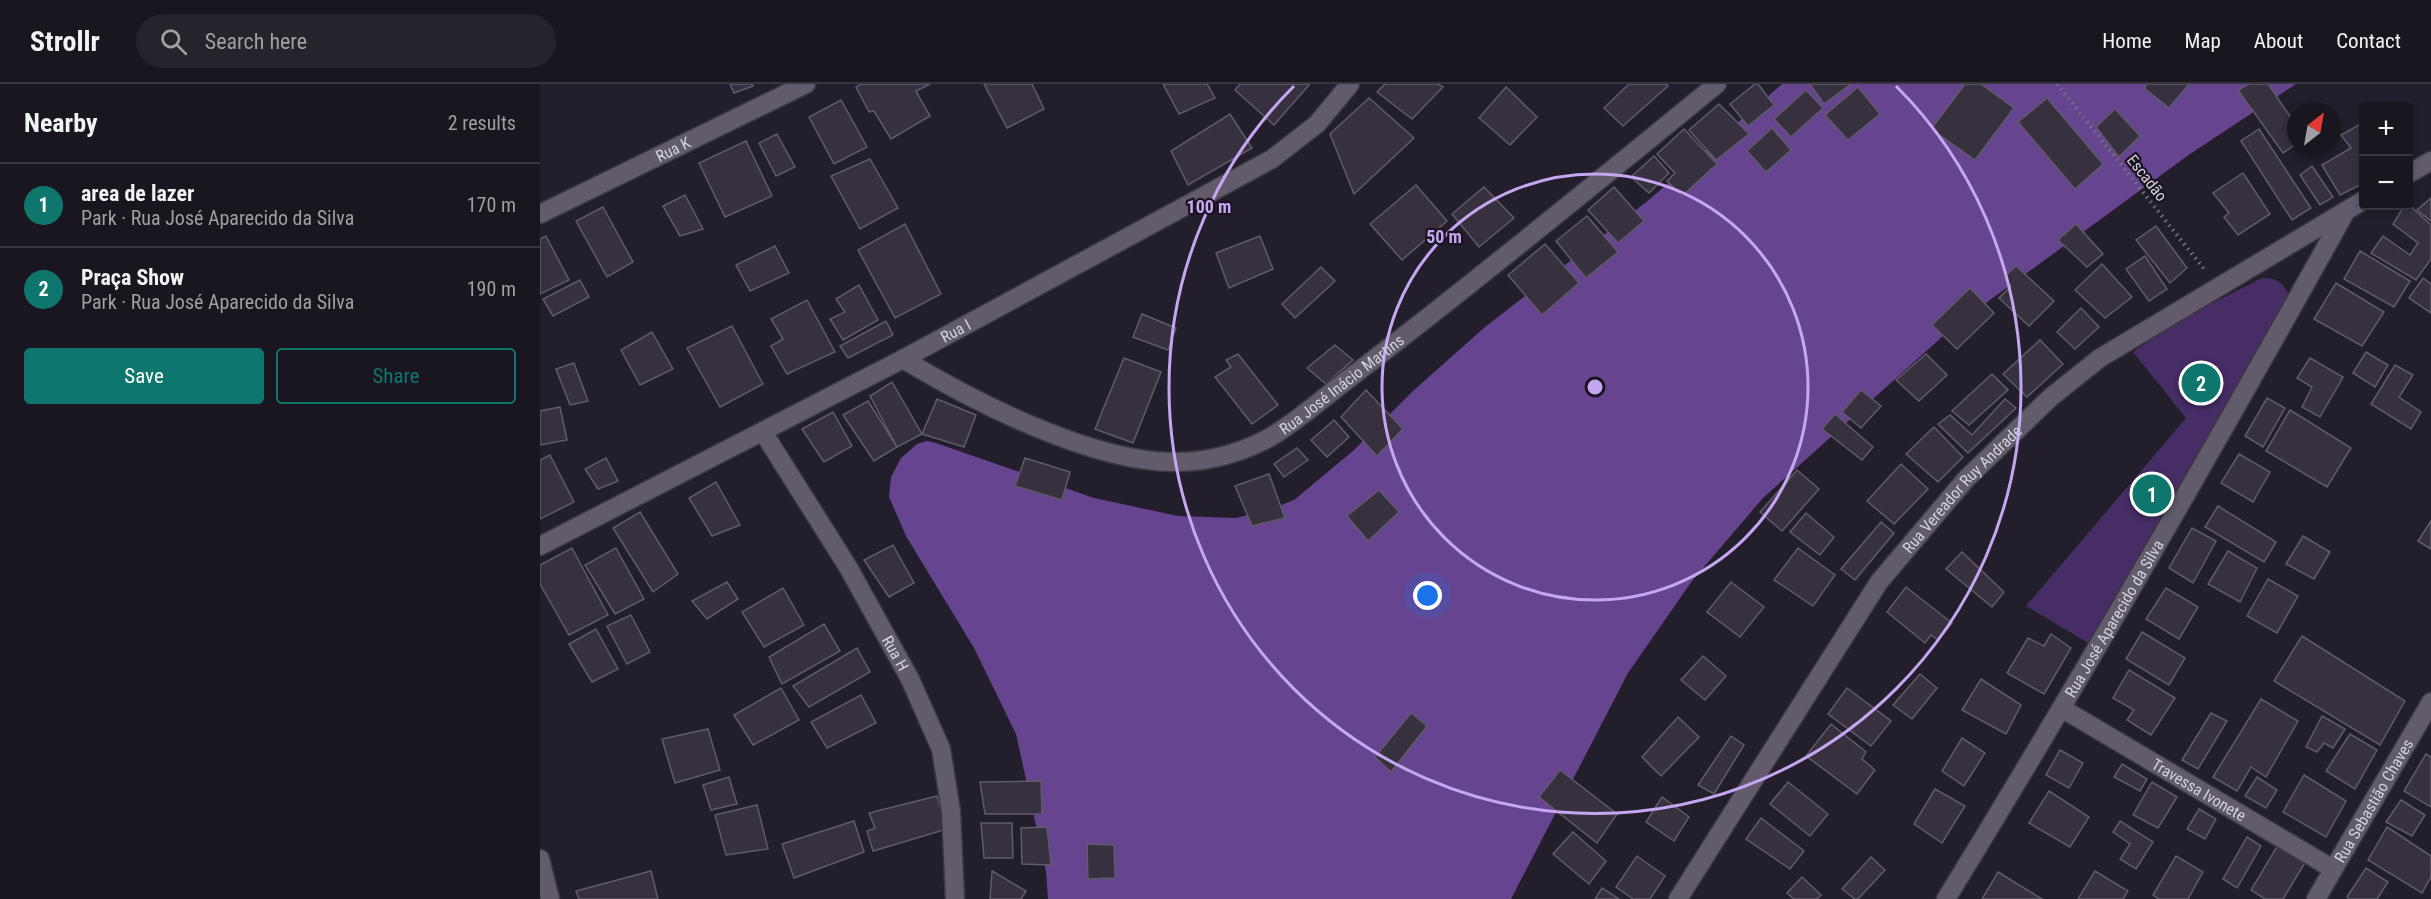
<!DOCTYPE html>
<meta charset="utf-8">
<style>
:root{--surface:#1a1620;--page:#27232d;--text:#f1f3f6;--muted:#9f9fa5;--line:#38353e;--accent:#0f766e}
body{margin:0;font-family:"Roboto Condensed",sans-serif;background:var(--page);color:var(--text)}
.controls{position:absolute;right:18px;top:18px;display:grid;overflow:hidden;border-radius:6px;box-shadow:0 3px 9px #0003}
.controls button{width:54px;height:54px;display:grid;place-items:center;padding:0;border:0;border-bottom:2px solid var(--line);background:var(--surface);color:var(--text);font:30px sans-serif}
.compass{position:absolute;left:1747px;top:18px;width:54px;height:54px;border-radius:50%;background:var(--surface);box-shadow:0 3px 9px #0003;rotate:31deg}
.you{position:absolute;left:888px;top:512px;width:21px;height:21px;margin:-15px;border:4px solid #fff;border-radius:50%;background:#1a73e8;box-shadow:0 0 0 9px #1a73e833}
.badge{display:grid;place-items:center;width:39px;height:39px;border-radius:50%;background:var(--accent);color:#fff;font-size:20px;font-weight:700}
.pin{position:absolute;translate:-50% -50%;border:3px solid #fff;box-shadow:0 2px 6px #0006}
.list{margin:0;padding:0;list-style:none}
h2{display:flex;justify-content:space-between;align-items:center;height:78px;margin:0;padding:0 24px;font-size:26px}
h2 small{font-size:20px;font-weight:400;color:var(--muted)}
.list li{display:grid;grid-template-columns:39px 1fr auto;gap:18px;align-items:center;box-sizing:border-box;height:84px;padding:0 24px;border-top:2px solid var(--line)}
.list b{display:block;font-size:22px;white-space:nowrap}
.list p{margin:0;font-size:20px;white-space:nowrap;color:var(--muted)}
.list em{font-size:20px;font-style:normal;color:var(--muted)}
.actions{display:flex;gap:12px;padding:18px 24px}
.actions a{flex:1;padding:14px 0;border:2px solid var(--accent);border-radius:6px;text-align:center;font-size:21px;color:var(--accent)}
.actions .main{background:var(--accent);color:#fff}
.icon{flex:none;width:33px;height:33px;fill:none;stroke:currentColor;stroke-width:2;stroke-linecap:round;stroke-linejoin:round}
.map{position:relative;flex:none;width:1891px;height:815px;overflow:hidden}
header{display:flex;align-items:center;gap:36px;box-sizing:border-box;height:84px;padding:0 30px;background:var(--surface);border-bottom:2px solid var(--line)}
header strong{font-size:28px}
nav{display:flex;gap:33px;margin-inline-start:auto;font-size:21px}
.search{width:420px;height:54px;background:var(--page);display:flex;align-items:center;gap:15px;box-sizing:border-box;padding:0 21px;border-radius:33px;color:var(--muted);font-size:22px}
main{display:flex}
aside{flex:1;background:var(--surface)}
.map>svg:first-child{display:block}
</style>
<header>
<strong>Strollr</strong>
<div class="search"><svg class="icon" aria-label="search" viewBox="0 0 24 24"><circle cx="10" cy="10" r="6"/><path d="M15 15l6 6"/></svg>Search here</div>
<nav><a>Home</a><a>Map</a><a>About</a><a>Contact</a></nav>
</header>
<main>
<aside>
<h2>Nearby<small>2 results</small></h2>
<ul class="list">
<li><span class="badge">1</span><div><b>area de lazer</b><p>Park · Rua José Aparecido da Silva</p></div><em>170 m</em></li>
<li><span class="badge">2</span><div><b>Praça Show</b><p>Park · Rua José Aparecido da Silva</p></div><em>190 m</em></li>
</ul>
<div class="actions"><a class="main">Save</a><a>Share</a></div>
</aside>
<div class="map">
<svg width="1891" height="815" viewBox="0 0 1891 815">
<rect width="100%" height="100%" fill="#231e2b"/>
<path fill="#472d66" d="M1722,194C1737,194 1743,198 1749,212L1555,563L1486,522L1646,334L1593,268L1643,234Z"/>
<polygon fill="#664490" points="1242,0 1756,0 1650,70 1413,243 1223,414 1152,497 1088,589 971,815 508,815 506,787 476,650 434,564 366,452 349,413 351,393 361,374 377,360 387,357 396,359 554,414 638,432 696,434 728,426 754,416 814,366 873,307 945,243 1110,115"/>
<g fill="#37313f" stroke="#605a6a" stroke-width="1.5">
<polygon points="190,0 212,0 213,2 194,9"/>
<polygon points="321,0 390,0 376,7 390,32 351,55 334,27 329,28 316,3"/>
<polygon points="444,0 492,0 504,25 467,44"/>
<polygon points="623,0 667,0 675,14 639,30"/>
<polygon points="700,0 768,0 769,1 734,41 695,6"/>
<polygon points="845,0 898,0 903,3 872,35 837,8"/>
<polygon points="1089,0 1126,0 1128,2 1083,42 1064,24"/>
<polygon points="1215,0 1218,0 1234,21 1208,42 1190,20"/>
<polygon points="1270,0 1311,0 1284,20"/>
<polygon points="1425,0 1441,0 1474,24 1435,76 1391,45"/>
<polygon points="1607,0 1649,0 1629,24 1604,4"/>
<polygon points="1709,0 1728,0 1756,41 1756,60 1743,69 1698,6"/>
<polygon points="966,3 997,33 970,61 939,34"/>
<polygon points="1318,3 1340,30 1308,56 1285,31"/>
<polygon points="1266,6 1283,24 1251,53 1234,35"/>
<polygon points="829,14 874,54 814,110 790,50"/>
<polygon points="1507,14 1563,80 1535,105 1478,38"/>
<polygon points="301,16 327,63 294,80 269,33"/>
<polygon points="1179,20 1209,50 1176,76 1149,46"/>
<polygon points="1575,25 1600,52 1579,73 1556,43"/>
<polygon points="690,30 712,64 648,101 631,67"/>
<polygon points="1819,41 1824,49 1824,99 1800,111 1782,81 1811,64 1801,51"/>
<polygon points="1232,44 1251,66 1226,88 1207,67"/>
<polygon points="1144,45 1177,80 1142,112 1127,97 1135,89 1117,70"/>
<polygon points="1719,45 1771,124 1752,136 1701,57"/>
<polygon points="237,50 255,83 236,92 219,59"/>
<polygon points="206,57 232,112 185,133 159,79"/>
<polygon points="1114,72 1129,89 1109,109 1091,93"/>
<polygon points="330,75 358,124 320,145 291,92"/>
<polygon points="1772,82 1793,113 1780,121 1760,91"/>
<polygon points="1703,89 1730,130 1698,151 1684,133 1689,129 1673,109"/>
<polygon points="876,101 907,137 862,176 830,140"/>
<polygon points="944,103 974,134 939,163 912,130"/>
<polygon points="1074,103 1104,137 1078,159 1048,126"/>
<polygon points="145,111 163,145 140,152 123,122"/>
<polygon points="1891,114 1891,137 1877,126"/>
<polygon points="1868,120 1891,141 1891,175 1876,196 1831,169 1843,152 1870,171 1878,159 1853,140 1864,122"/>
<polygon points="63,123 93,178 67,193 36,137"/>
<polygon points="1047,132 1078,168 1046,194 1016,157"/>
<polygon points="365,140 401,210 355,234 318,166"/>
<polygon points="1536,140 1563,170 1547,183 1518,156"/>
<polygon points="1616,142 1647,184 1630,199 1596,156"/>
<polygon points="6,152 29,196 0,210 0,155"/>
<polygon points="720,152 733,185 689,204 676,169"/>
<polygon points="1005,160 1039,199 1002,231 968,191"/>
<polygon points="235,162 249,189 210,207 196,181"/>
<polygon points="1820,167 1870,197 1854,223 1804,195"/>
<polygon points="1605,172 1627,205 1609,217 1586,185"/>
<polygon points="1562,180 1592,213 1565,234 1535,206"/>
<polygon points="1476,182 1514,217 1489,242 1459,214 1471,202 1463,194"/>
<polygon points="781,183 795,197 755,234 742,220"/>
<polygon points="1883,194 1891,200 1891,229 1869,214"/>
<polygon points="40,196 49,213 13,232 3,215"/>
<polygon points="1796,199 1844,228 1822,262 1774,235"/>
<polygon points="319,201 338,236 303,256 290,235 305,228 296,215"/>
<polygon points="1430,204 1454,229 1417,265 1392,241"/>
<polygon points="267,216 295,268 247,290 231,262 243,255 231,235"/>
<polygon points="1541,224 1559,243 1535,265 1517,248"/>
<polygon points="602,230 636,244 628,266 593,253"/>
<polygon points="346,237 353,251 308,274 300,262"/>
<polygon points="192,242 223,300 180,323 147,264"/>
<polygon points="112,248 133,285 100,301 81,266"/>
<polygon points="1500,256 1523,280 1487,313 1463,290"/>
<polygon points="795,261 813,276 786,300 767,284"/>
<polygon points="1826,268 1848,281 1835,303 1813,289"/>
<polygon points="698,270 738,321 712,340 675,293 691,283 686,276"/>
<polygon points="1386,270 1407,291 1379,317 1356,296"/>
<polygon points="584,274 621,288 593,359 555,345"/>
<polygon points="1770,274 1803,293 1780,333 1762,323 1772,303 1757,294"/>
<polygon points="34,279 48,317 30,321 16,285"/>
<polygon points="1855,281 1873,291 1859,313 1881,328 1871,345 1831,320"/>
<polygon points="1452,290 1468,306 1429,341 1412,327"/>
<polygon points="352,298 382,350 357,363 330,312"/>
<polygon points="826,306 863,345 837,372 801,333"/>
<polygon points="1321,306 1341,322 1321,344 1302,328"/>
<polygon points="1727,314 1745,324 1723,363 1705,352"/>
<polygon points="397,315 436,331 424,363 382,350"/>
<polygon points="1465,315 1476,324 1428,369 1398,340 1410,331 1432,351"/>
<polygon points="328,317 357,363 334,377 303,331"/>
<polygon points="20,323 27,356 0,361 0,327"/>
<polygon points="1750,326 1811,364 1787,403 1726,367"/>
<polygon points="293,328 312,362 284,378 262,345"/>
<polygon points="1295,330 1333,363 1322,376 1282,345"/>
<polygon points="794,336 809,353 787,373 771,356"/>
<polygon points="1394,343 1423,373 1398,398 1366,370"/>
<polygon points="757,364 768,376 744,393 734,380"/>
<polygon points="1699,370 1730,388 1713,418 1681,399"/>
<polygon points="10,371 34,418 0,435 0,376"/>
<polygon points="66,374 78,397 58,405 45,385"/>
<polygon points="485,374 530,388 522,416 475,402"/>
<polygon points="1361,380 1388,405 1354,440 1327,417"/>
<polygon points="1257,386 1279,405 1242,447 1220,428"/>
<polygon points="729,390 745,434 712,442 695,402"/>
<polygon points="176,398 200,441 172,452 149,414"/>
<polygon points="839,406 859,428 828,457 807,432"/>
<polygon points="1678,422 1736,458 1724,478 1665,443"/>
<polygon points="100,428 138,490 113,508 73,444"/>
<polygon points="1266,429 1294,453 1280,471 1250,448"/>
<polygon points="1891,437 1891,465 1878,457"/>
<polygon points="1341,438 1354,449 1315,496 1301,485"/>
<polygon points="1652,444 1676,457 1653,499 1629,484"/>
<polygon points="1763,452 1790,468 1774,495 1746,480"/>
<polygon points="353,461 374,499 349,513 324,476"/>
<polygon points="32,464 68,531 29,551 0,500 0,481"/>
<polygon points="76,464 104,515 75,530 45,481"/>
<polygon points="1258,464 1295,491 1273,522 1234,496"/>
<polygon points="1688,467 1717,484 1700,518 1668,500"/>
<polygon points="1422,468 1464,508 1452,523 1406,485"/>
<polygon points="1728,495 1758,512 1737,549 1707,532"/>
<polygon points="187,498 198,515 167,535 152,517"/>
<polygon points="1191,498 1224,523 1200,553 1167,528"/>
<polygon points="1366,503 1412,539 1398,556 1391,551 1385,559 1347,528"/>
<polygon points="243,504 264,541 224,563 202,528"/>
<polygon points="1626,504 1658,523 1639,555 1606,535"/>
<polygon points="91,531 110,568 87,580 67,542"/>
<polygon points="284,540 300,567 242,600 229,573"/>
<polygon points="56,545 78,585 52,598 29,560"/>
<polygon points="1602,548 1645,574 1629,601 1586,575"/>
<polygon points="1511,550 1531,564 1504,610 1467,589 1488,554 1504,562"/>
<polygon points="1762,552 1865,617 1840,661 1734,597"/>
<polygon points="317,564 330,588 269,623 253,602"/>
<polygon points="1163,572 1186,592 1165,616 1141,596"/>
<polygon points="1589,586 1635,614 1611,651 1587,636 1594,626 1573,614"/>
<polygon points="1380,590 1397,604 1372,635 1353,621"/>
<polygon points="1441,595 1481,621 1466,650 1422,626"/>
<polygon points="241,604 259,636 213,661 194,631"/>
<polygon points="1307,604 1351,637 1331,662 1288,630"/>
<polygon points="321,611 336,639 287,664 271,638"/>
<polygon points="1721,615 1758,637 1726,693 1711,683 1697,707 1673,693"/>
<polygon points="871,629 887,642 851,688 835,673"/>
<polygon points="1671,629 1687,637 1658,685 1642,676"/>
<polygon points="1782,632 1805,645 1793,664 1784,659 1777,668 1766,663"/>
<polygon points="1138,633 1159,653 1121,692 1102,673"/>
<polygon points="1291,640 1326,668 1322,675 1335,686 1317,710 1266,672"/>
<polygon points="168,645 180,686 135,699 122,655"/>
<polygon points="1810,650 1837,666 1815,705 1786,687"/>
<polygon points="1191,652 1204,661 1174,710 1158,701"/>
<polygon points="1422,654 1445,669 1424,702 1402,687"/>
<polygon points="1520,666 1543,679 1529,704 1506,691"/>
<polygon points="1886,670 1891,673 1891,723 1864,707"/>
<polygon points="1582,680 1607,695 1600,707 1574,693"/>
<polygon points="1020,686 1077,730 1057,759 999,713"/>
<polygon points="1764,691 1806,717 1786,753 1743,728"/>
<polygon points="189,693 197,720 171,726 163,701"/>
<polygon points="1717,693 1737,706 1726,724 1705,712"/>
<polygon points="501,697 502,730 445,730 440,698"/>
<polygon points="1248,698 1288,730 1270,752 1230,720"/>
<polygon points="1612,698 1637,713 1618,744 1593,731"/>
<polygon points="1395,705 1425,722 1402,759 1374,740"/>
<polygon points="1509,707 1549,733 1530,763 1489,739"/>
<polygon points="397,712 407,745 333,767 327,747 335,744 329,729"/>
<polygon points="1122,713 1149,733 1134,757 1106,738"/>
<polygon points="1861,716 1885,731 1872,752 1846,738"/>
<polygon points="217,721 228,765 186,771 175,731"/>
<polygon points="1659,725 1676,735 1665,755 1647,745"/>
<polygon points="1221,734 1264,767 1250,785 1206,755"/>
<polygon points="314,737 324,768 254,794 242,760"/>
<polygon points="1580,737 1613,758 1596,785 1580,775 1590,760 1573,748"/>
<polygon points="441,739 472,739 473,774 444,774"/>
<polygon points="507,743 511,781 482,780 481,744"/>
<polygon points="1847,743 1891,772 1891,793 1882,809 1828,776"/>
<polygon points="1033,748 1066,777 1049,800 1013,770"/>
<polygon points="1707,753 1721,762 1697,804 1683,795"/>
<polygon points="547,760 574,761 575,794 548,795"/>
<polygon points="1738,761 1766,777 1743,815 1725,815 1711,806"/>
<polygon points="1097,772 1125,792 1110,815 1093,815 1076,803"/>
<polygon points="1636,772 1663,788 1648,815 1619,815 1613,811"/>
<polygon points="1331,773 1345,786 1318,815 1315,815 1302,805"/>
<polygon points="1826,784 1848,798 1837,815 1809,815 1807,813"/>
<polygon points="111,787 118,815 39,815 36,807"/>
<polygon points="452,787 486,807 481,815 450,815"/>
<polygon points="1555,787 1588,807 1583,815 1538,815"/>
<polygon points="1458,788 1502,815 1442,815"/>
<polygon points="1262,793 1281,811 1277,815 1254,815 1247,809"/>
<polygon points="1062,804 1079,815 1055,815"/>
</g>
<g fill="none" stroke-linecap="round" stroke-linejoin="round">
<g stroke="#3c3843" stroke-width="21">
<g id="minor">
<polyline points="1868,90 1891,77"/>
<path id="s1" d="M0,130L266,0"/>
<path id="s2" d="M363,275C434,318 553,379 636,378C667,378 697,370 725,356C746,345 765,329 784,314C809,294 835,275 860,255C967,172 1072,86 1177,0"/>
<path id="s3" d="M223,348L308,483L370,595L401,665L411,727L415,815"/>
<path id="s4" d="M0,462L363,275L732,75L777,40L810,0"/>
<path id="s5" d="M1523,625L1793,785"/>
<polyline points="0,775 10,815"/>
<path id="s6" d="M1138,815L1339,498L1426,395L1511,313L1560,274L1824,116"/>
<path id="s7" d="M1406,815C1545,589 1677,359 1806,127"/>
<path id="s8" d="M1776,815L1891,618"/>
</g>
</g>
<polyline stroke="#78747f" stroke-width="4" stroke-dasharray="1.5 4.5" stroke-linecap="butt" points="1517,0 1664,185"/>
<use href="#minor" stroke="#615b6b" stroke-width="18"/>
</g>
<g fill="none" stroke="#c5a7f1" stroke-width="3">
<circle cx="1055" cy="303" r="213"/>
<path d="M1356 2A426 426 0 1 1 754 2"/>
</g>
<g text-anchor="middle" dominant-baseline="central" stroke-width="4.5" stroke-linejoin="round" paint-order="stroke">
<g font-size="16" fill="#d5d2db" stroke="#1a1421">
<text stroke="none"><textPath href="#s1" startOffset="148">Rua K</textPath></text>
<text transform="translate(1607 94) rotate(52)">Escadão</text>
<text stroke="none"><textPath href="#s4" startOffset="468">Rua I</textPath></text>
<text stroke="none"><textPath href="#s2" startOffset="482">Rua José Inácio Martins</textPath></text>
<text stroke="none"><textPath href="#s6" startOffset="500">Rua Vereador Ruy Andrade</textPath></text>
<text stroke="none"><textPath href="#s7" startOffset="327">Rua José Aparecido da Silva</textPath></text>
<text stroke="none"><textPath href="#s3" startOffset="258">Rua H</textPath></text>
<text stroke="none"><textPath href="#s5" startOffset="158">Travessa Ivonete</textPath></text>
<text stroke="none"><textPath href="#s8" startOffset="114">Rua Sebastião Chaves</textPath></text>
</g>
</g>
<circle cx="1055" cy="303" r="9" fill="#c5a7f1" stroke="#1a1421" stroke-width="3"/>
<g font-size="18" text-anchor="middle" font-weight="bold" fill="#c5a7f1" stroke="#1a1421" stroke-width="4.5" stroke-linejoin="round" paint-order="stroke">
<text x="669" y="129">100 m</text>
<text x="904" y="159">50 m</text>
</g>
</svg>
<div class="controls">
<button>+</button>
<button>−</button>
</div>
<svg class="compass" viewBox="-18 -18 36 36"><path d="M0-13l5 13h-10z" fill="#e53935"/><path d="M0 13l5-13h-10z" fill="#9f9fa5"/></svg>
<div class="you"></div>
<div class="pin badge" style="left:1612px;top:410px">1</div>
<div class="pin badge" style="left:1661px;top:299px">2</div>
</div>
</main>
